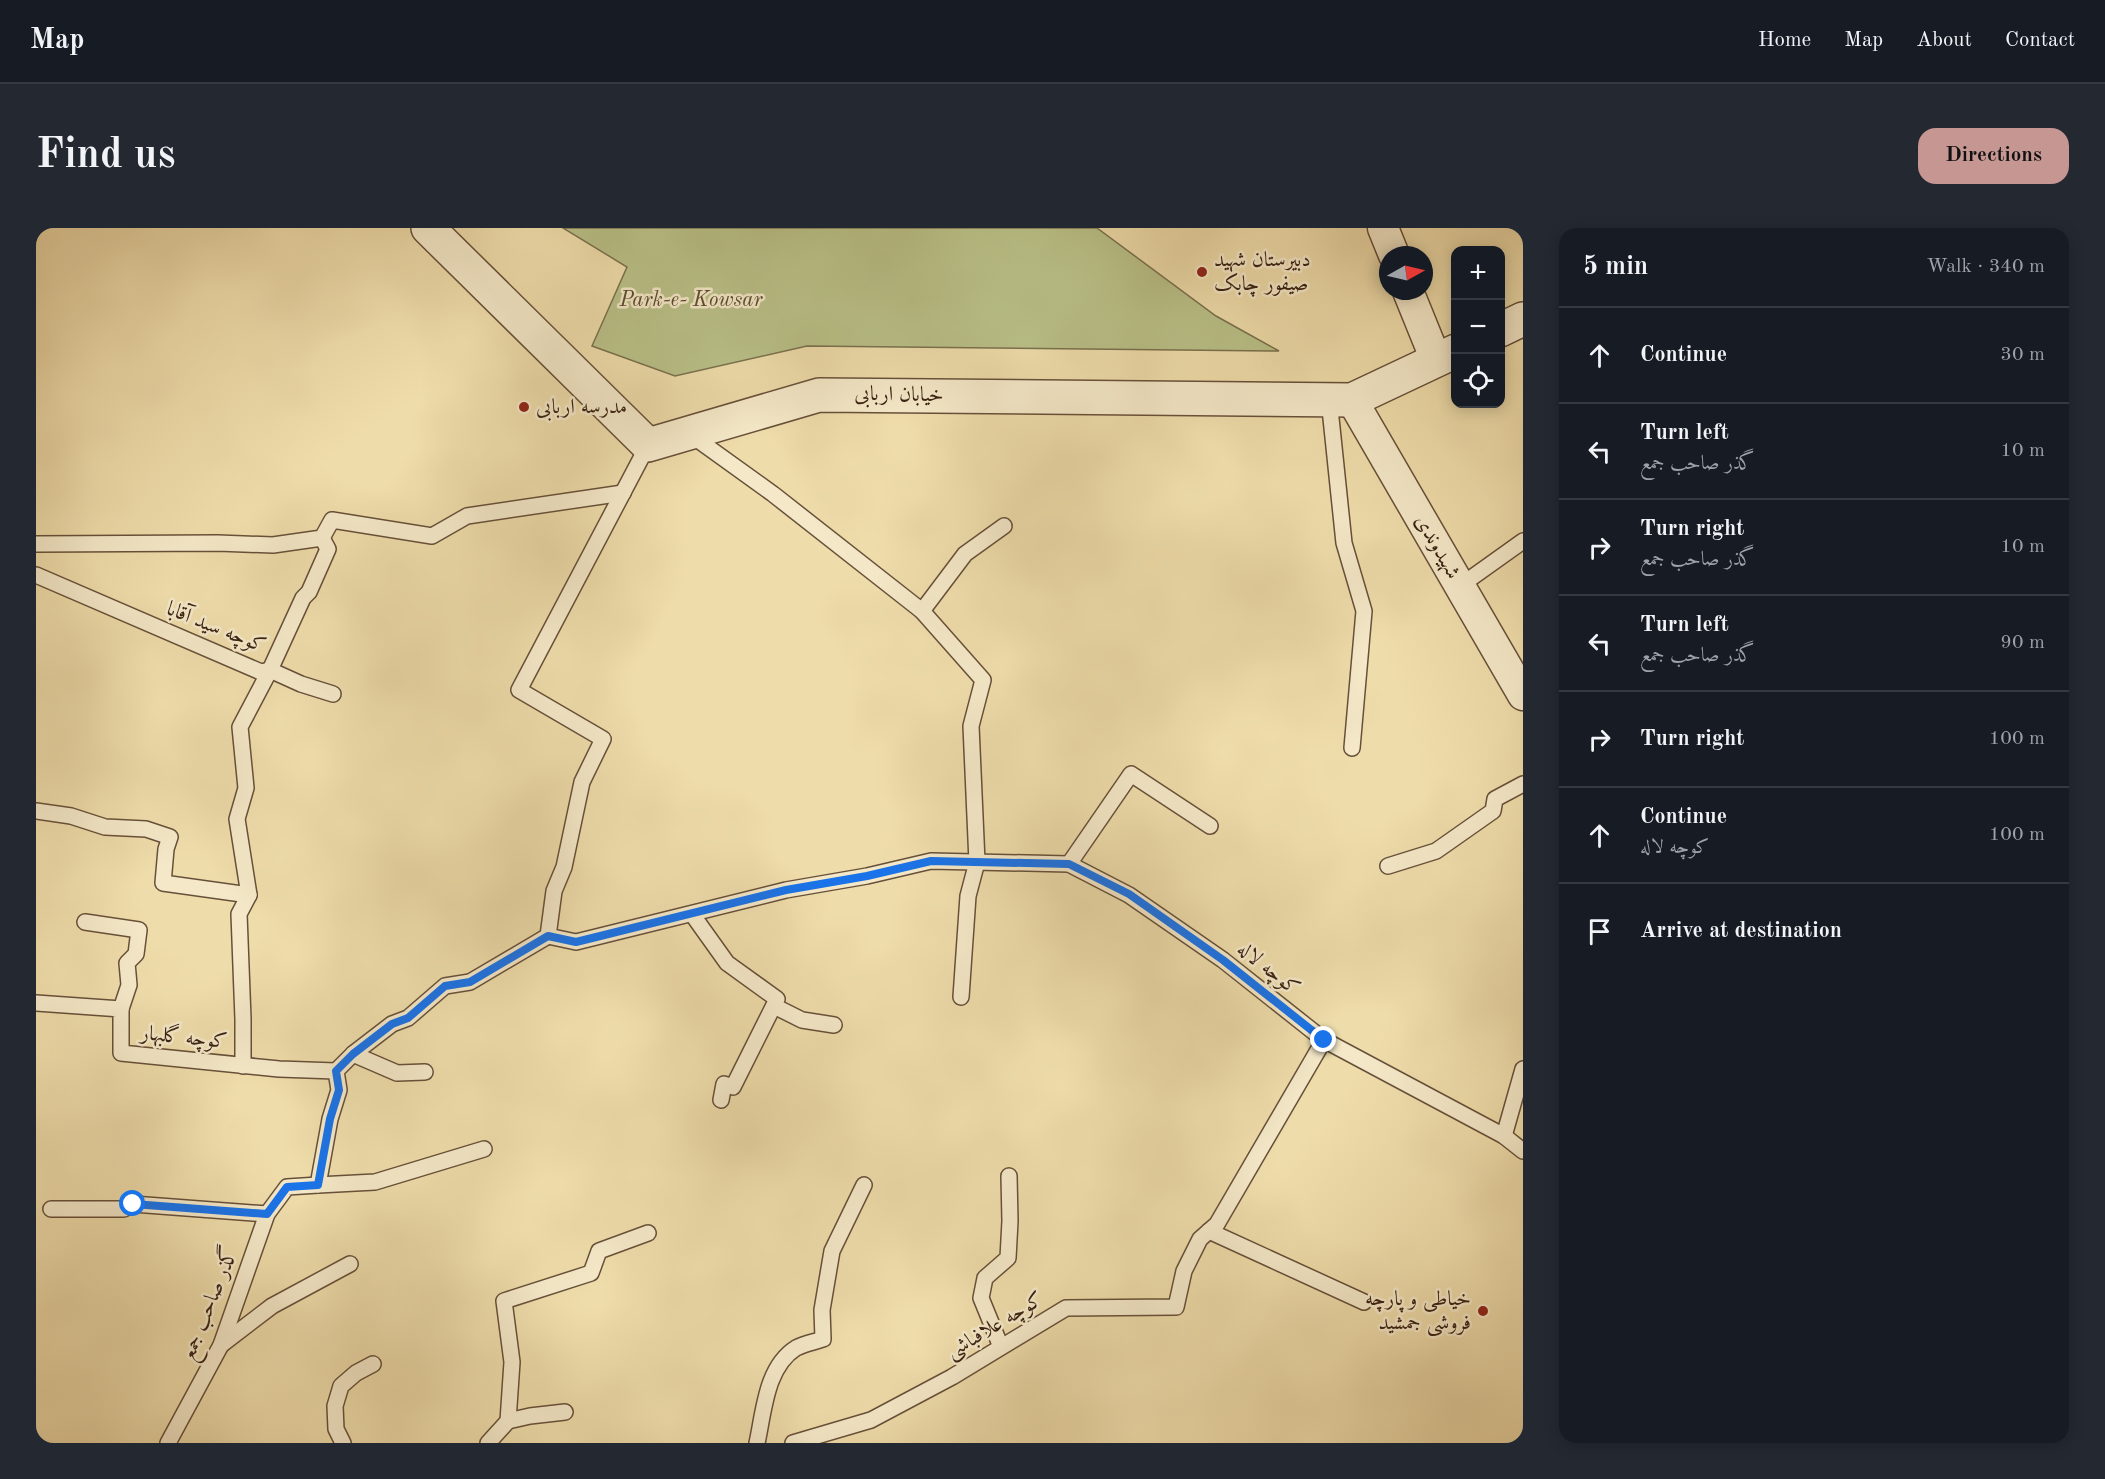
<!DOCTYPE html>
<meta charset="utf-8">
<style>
:root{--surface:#171b24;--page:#242831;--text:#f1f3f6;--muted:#9ea1a6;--line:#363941;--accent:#c59692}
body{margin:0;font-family:"Old Standard TT",Amiri,serif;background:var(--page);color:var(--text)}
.controls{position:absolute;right:18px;top:18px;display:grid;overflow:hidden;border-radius:12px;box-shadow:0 3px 15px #0003}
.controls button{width:54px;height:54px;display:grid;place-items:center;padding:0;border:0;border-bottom:2px solid var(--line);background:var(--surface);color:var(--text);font:30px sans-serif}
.compass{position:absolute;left:1343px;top:18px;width:54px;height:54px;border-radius:50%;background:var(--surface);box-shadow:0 3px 15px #0003;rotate:82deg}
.stop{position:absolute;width:18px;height:18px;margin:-14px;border:4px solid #1a73e8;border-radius:50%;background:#fff}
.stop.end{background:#1a73e8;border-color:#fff;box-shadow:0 2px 6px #0008}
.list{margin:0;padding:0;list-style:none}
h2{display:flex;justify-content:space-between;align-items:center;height:78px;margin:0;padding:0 24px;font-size:26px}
h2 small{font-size:20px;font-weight:400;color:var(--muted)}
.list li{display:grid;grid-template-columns:39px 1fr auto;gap:18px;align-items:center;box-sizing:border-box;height:96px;padding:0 24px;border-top:2px solid var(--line)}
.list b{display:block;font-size:22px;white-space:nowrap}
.list p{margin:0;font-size:20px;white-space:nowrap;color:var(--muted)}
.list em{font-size:20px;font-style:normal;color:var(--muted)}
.icon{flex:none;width:33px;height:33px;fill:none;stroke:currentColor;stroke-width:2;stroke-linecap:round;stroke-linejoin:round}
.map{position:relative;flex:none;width:1487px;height:1215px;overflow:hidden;border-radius:18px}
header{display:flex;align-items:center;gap:36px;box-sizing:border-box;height:84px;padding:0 30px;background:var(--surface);border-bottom:2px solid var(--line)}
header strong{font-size:28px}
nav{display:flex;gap:33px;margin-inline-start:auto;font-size:21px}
.intro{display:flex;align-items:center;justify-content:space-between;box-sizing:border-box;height:144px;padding:0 36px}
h1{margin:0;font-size:42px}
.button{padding:15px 27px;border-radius:18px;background:var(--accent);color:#111;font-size:21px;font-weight:700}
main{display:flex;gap:36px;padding:0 36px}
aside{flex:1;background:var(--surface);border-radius:18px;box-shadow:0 3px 15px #0003}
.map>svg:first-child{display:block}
</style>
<header>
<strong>Map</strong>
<nav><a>Home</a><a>Map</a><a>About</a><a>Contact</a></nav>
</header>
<div class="intro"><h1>Find us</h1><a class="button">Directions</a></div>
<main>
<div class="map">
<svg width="1487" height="1215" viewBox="0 0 1487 1215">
<rect width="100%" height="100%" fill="#eedcaa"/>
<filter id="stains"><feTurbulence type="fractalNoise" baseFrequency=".00333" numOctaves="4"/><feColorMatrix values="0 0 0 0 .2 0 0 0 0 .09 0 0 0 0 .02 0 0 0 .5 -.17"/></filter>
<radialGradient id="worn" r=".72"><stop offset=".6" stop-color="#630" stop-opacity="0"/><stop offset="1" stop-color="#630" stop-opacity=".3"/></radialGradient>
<polygon fill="#b9c088" stroke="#7a714e" stroke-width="1.5" points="527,0 1061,0 1180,88 1243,123 771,118 639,148 556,118 591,39"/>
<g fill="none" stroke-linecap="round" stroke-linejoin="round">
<g stroke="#675039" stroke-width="18">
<g id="service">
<polyline points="1293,171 1308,315 1328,383 1316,520"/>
<polyline points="655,207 737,266 886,383 947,452 935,498 941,634 932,668 925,769"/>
<polyline points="286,310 292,321 273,364 267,370 234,442 265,456 297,466"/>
<polyline points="0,316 182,315 237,317 286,310 296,292 396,308 431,288 587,265"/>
<polyline points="0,347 225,444 234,442 204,499 210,560 201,591 213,667 203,686 207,791 207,838"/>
<polyline points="1424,358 1487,313"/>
<polyline points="886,383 929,326 968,298"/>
<polyline points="0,583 35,588 69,599 110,601 134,609 130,621 127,655 213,667"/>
<polyline points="1033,636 1095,546 1174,598"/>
<polyline points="1352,638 1400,623 1457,583 1459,571 1487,556"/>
<polyline points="656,686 691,735 741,771 697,859 688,856 685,872"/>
<polyline points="49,694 103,702 100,726 91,735 93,757 85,781"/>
<polyline points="512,708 540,714 750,662 831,648 895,633 1033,636 1093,667 1187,732 1288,812 1468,908 1487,923"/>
<polyline points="512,708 518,663 528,639 546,554 567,511 483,462 612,217"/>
<polyline points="0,775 85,781 85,825 243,841 300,843"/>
<polyline points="738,778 766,792 798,797"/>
<polyline points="317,826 361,845 389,844"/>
<polyline points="1468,908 1487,841"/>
<polyline points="282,957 339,954 448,921"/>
<polyline points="15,981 88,981 97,976 231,986"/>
<polyline points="1173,1003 1328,1074"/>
<polyline points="185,1117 236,1078 314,1036"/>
<polyline points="965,1119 945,1070 949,1050 972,1030 974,993 973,948"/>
<polyline points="472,1193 476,1134 468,1073 555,1045 563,1023 612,1005"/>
<polyline points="132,1215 185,1117 231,986 251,959 282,957 294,891 303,862 300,843 317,826 356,796 372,790 409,758 434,754 512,708"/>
<polyline points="307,1215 300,1201 299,1178 305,1158 320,1145 337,1136"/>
<polyline points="452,1215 472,1193 494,1188 529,1184"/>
<path d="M721,1215C728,1183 730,1139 760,1120C768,1116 778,1114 787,1111L786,1082L796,1023L828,957"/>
<polyline points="757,1215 835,1192 916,1149 1030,1080 1140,1079 1148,1043 1164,1011 1181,996 1288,812"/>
</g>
</g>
<g stroke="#675039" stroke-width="33">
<g id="minor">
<polyline points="1347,0 1358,27"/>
<polyline points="1372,63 1400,132"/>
<polyline points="1316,172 1487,467"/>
</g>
</g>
<g stroke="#675039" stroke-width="36">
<g id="tertiary">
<polyline points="392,0 612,217 783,167 1316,172 1420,123"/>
<polyline points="1464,102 1487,91"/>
</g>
</g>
<use href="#service" stroke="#f4e8c8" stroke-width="15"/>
<use href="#minor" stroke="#f4e8c8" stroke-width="30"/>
<use href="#tertiary" stroke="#f4e8c8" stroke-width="33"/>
</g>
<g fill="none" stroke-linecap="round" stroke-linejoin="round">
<polyline stroke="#1a73e8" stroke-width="8" points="97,976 231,986 251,959 282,957 294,891 303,862 300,843 317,826 356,796 372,790 409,758 434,754 512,708 540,714 750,662 831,648 895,633 1033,636 1093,666 1187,732 1288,812"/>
</g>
<g fill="#8f2418" stroke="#f4e8c8" stroke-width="2">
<circle cx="1166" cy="44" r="6"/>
<circle cx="488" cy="179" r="6"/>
<circle cx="1447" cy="1083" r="6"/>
</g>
<g text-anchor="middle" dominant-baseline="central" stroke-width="5" stroke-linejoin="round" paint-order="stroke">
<g font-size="21" fill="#3a2213" stroke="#f4e8c8" text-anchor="start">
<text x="1178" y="32">دبیرستان شهید<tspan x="1178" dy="24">صیفور چابک</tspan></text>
<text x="500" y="179">مدرسه اربابی</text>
<text x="1435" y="1071" text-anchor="end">خیاطی ‌‌و‌ پارچه<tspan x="1435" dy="24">فروشی جمشید</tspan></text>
</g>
<g font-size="21" font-style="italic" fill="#5a4a30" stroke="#f4e8c8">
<text x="655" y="72">Park-e- Kowsar</text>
</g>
<g font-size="21" fill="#3a2213" stroke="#f4e8c8">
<text transform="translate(863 167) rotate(1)">خیابان اربابی</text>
<text transform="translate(1401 319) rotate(60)">شهیدوندی</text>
<text transform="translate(180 400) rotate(22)">کوچه سید آقابا</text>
<text transform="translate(1232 741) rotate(38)">کوچه لاله</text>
<text transform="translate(148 810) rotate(6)">کوچه گلبهار</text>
<text transform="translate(174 1076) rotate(-68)">گذر صاحب جمع</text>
<text transform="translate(959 1098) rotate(-31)">کوچه علافباشی</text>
</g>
</g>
<rect width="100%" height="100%" filter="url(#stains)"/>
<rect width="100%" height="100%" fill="url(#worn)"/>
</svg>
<div class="controls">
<button>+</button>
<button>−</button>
<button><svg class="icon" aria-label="locate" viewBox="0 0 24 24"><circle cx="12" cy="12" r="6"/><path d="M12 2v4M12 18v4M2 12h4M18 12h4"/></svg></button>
</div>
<svg class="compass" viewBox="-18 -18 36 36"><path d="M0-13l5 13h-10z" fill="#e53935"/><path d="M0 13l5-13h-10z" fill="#9ea1a6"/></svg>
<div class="stop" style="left:97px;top:976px"></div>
<div class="stop end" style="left:1288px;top:812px"></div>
</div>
<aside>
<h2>5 min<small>Walk · 340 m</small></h2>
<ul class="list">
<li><svg class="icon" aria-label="ahead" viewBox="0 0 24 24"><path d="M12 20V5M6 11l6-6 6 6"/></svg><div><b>Continue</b></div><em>30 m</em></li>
<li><svg class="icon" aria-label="left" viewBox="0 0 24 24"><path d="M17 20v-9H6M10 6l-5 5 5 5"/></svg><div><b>Turn left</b><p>گذر صاحب جمع</p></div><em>10 m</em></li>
<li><svg class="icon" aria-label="right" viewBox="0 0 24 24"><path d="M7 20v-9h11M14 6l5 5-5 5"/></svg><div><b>Turn right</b><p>گذر صاحب جمع</p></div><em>10 m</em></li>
<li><svg class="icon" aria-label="left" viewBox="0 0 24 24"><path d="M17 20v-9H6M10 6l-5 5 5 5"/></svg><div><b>Turn left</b><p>گذر صاحب جمع</p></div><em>90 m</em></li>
<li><svg class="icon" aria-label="right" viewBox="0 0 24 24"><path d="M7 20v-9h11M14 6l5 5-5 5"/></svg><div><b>Turn right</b></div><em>100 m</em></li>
<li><svg class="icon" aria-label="ahead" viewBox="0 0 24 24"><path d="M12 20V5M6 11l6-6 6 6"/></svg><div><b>Continue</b><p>کوچه لاله</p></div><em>100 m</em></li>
<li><svg class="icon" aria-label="arrive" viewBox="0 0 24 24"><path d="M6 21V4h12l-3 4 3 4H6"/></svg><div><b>Arrive at destination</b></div></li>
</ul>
</aside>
</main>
